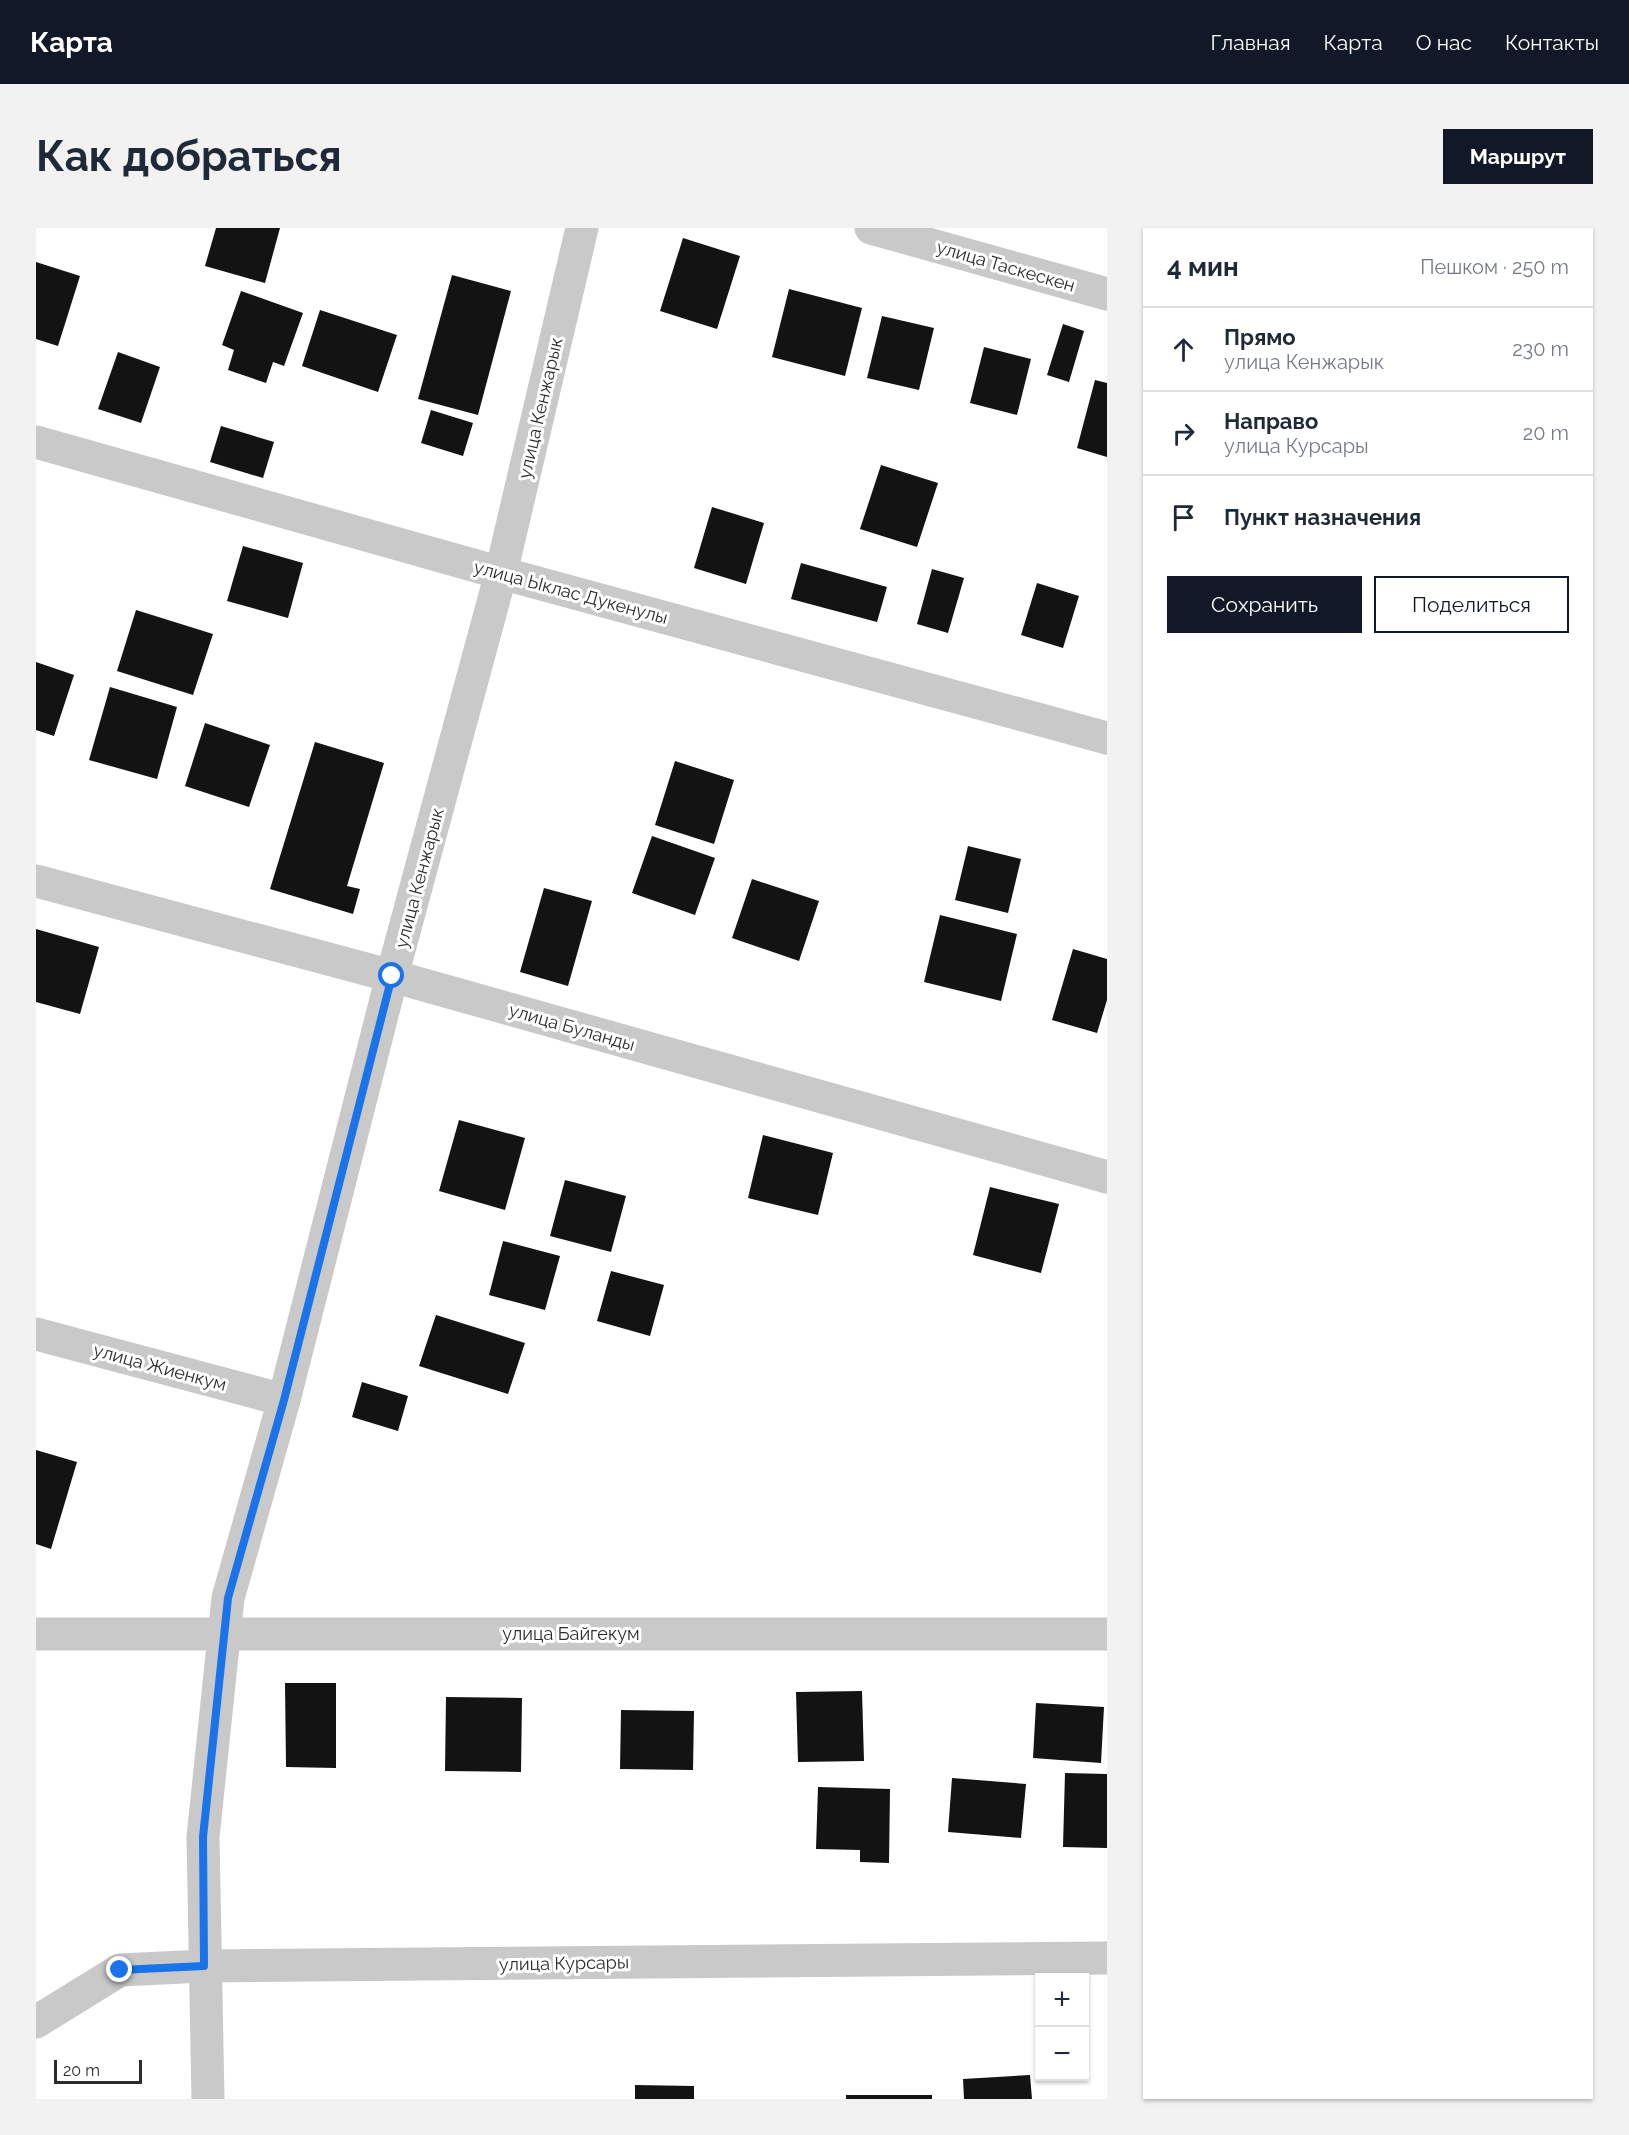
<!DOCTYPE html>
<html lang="ru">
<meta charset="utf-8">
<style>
:root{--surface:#fff;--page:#f2f2f3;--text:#1f2937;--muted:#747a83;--line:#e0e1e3;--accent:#111827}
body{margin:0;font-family:Raleway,sans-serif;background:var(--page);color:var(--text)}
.controls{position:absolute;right:18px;bottom:18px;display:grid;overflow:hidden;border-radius:0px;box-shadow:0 2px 4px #0004}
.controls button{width:54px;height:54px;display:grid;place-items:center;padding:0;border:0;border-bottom:2px solid var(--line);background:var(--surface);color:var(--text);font:30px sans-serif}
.scale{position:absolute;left:18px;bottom:15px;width:88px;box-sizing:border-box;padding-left:6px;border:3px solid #2c2c2c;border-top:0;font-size:16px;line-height:21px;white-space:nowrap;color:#2c2c2c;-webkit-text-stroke:4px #fff;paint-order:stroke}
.stop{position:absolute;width:18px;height:18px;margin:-14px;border:4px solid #1a73e8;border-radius:50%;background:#fff}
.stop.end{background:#1a73e8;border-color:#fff;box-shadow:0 2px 6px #0008}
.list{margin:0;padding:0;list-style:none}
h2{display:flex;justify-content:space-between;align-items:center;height:78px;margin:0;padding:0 24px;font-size:26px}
h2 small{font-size:20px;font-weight:400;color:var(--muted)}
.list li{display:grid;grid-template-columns:39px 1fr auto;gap:18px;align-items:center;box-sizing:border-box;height:84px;padding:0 24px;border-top:2px solid var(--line)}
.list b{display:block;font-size:22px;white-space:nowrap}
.list p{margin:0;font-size:20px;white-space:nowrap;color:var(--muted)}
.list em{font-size:20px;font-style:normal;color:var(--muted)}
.actions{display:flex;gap:12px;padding:18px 24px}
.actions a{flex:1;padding:14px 0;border:2px solid var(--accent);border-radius:0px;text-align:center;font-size:21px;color:var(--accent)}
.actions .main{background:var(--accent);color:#fff}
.icon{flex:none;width:33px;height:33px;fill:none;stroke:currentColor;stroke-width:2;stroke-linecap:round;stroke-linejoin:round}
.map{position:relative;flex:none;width:1071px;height:1871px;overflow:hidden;border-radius:0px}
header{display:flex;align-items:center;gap:36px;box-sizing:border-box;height:84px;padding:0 30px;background:var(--accent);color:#fff}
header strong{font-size:28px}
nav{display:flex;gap:33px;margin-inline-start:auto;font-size:21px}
.intro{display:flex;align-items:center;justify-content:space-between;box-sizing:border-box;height:144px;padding:0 36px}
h1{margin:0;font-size:42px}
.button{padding:15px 27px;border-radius:0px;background:var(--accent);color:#fff;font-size:21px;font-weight:700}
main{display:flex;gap:36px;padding:0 36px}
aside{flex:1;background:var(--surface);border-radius:0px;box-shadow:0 2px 4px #0004}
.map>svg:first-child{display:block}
</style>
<header>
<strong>Карта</strong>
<nav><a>Главная</a><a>Карта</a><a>О нас</a><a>Контакты</a></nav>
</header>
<div class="intro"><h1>Как добраться</h1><a class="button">Маршрут</a></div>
<main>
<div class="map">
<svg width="1071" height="1871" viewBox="0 0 1071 1871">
<rect width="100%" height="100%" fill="#fff"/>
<g fill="#131313">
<polygon points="180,0 244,0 229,55 169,38"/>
<polygon points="647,10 704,28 681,101 624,83"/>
<polygon points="0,34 44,48 22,118 0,111"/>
<polygon points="416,47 475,63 442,187 382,171"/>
<polygon points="753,61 826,80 809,148 736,129"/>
<polygon points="205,63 267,85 248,138 237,134 230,155 192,142 198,122 186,117"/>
<polygon points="284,82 361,107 342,164 266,138"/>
<polygon points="846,88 898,100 883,162 831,150"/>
<polygon points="1027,96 1048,103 1033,154 1011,147"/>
<polygon points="948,119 995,131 981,187 934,175"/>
<polygon points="82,124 124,139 105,195 62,181"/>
<polygon points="1059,152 1071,155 1071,229 1041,220"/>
<polygon points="395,182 437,195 427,228 385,215"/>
<polygon points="185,198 238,214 227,250 174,234"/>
<polygon points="845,237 902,255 881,319 824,301"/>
<polygon points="676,279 728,295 710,356 658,340"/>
<polygon points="207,318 267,335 252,390 191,373"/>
<polygon points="765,335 851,359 841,394 755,371"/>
<polygon points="896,341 928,350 912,405 881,396"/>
<polygon points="1001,355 1043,368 1027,420 985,407"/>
<polygon points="100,382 177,406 157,467 81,443"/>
<polygon points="0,434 38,447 18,508 0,502"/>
<polygon points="74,459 141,479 121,551 53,532"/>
<polygon points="169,495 234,517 213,579 149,558"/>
<polygon points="279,514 348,535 311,658 324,661 317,686 234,661"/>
<polygon points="639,533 698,552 678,616 619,597"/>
<polygon points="616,608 679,630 659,687 596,665"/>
<polygon points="932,618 985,631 972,685 919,672"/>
<polygon points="716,651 783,673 763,733 696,710"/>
<polygon points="508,660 556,673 532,758 484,744"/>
<polygon points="904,687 981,706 965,773 888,754"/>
<polygon points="0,701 63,719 44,786 0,774"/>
<polygon points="1037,721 1071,731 1071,772 1061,805 1016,792"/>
<polygon points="423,892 489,910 469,982 403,963"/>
<polygon points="727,907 797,925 782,987 712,970"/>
<polygon points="529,952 590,968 575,1024 514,1008"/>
<polygon points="954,959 1023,976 1005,1045 937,1027"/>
<polygon points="467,1013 524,1028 509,1082 453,1067"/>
<polygon points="575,1043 628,1057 614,1108 561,1093"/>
<polygon points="400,1087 489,1115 472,1166 383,1138"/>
<polygon points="326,1154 372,1168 362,1203 316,1189"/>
<polygon points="0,1222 41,1234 15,1321 0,1316"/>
<polygon points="249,1455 300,1455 300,1540 250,1539"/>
<polygon points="826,1463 828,1533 762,1534 760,1464"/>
<polygon points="410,1469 486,1470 485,1544 409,1543"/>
<polygon points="1000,1475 1068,1479 1065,1535 997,1530"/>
<polygon points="585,1482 658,1483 657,1542 584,1541"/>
<polygon points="1029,1545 1071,1546 1071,1620 1027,1619"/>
<polygon points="916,1550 990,1556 985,1610 912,1604"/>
<polygon points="782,1559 854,1561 853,1635 824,1634 824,1622 780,1621"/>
<polygon points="994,1847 996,1871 928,1871 927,1851"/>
<polygon points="599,1857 658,1858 658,1871 599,1871"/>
<rect x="810" y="1867" width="86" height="4"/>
</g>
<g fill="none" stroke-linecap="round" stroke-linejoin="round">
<g stroke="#c9c9c9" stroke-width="33">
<polyline points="835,0 1071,66"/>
<polyline points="0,214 465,345 1071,510"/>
<polyline points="0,653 356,748 1071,949"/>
<polyline points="0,1106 248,1172"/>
<polyline points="0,1406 1071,1406"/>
<polyline points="0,1794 84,1742 168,1738 1071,1730"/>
<polyline points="172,1871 167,1609 192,1370 248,1172 356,748 465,345 546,0"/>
</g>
</g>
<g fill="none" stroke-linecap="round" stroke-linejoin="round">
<polyline stroke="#1a73e8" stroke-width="8" points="84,1742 168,1738 167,1609 192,1370 248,1172 356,748"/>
</g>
<g text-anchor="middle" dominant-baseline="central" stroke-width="6" stroke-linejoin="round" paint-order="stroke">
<g font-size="18" fill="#2c2c2c" stroke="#fff">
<text transform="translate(970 38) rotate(16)">улица Таскескен</text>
<text transform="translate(504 180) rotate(-77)">улица Кенжарык</text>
<text transform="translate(535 364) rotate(15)">улица Ыклас Дукенулы</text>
<text transform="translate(383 650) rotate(-75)">улица Кенжарык</text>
<text transform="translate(536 799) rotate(16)">улица Буланды</text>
<text transform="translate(124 1139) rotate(15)">улица Жиенкум</text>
<text x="535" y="1405">улица Байгекум</text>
<text transform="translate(528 1735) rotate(-1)">улица Курсары</text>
</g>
</g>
</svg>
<div class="controls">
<button>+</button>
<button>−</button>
</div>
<div class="scale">20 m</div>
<div class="stop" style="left:356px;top:748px"></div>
<div class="stop end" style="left:84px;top:1742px"></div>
</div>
<aside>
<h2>4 мин<small>Пешком · 250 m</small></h2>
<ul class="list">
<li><svg class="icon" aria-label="ahead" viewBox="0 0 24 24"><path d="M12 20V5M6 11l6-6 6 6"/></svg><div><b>Прямо</b><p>улица Кенжарык</p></div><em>230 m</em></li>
<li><svg class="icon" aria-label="right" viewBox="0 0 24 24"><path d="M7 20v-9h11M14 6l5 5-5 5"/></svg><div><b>Направо</b><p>улица Курсары</p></div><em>20 m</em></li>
<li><svg class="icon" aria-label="arrive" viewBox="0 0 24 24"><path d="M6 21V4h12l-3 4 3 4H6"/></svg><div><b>Пункт назначения</b></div></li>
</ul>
<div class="actions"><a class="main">Сохранить</a><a>Поделиться</a></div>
</aside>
</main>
